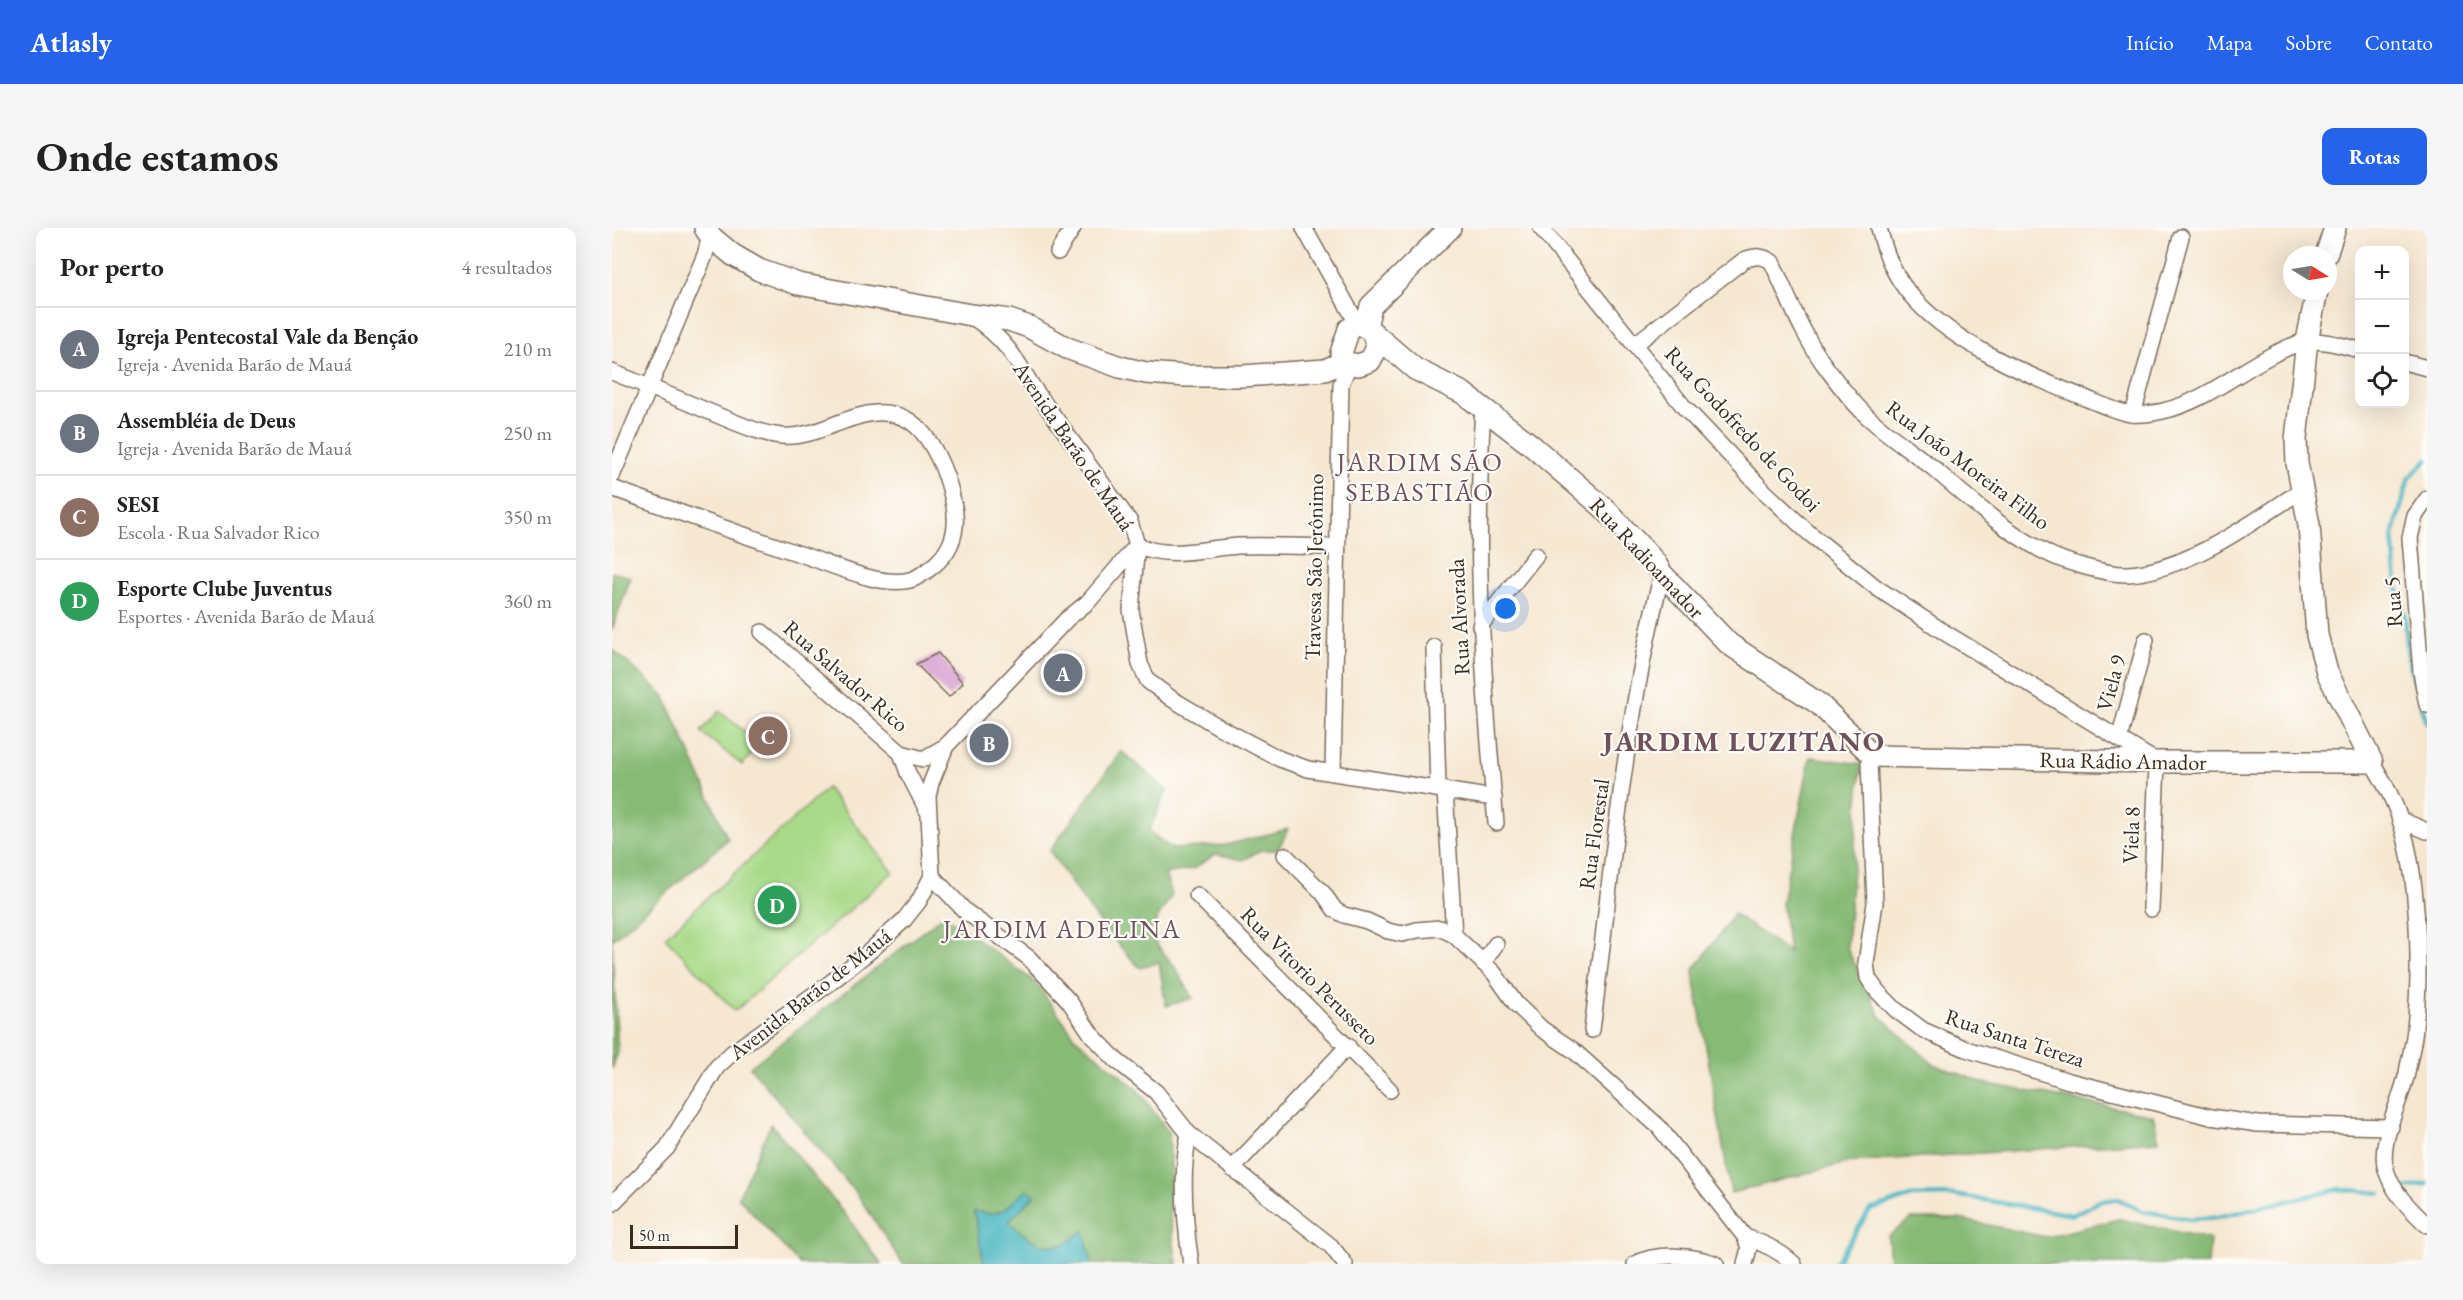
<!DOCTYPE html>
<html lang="pt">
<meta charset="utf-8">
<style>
:root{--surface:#fff;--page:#f6f6f6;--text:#222;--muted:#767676;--line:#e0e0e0;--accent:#2563eb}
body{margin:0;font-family:"EB Garamond",serif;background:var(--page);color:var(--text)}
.controls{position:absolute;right:18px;top:18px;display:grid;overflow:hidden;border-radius:12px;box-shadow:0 6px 24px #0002}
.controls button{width:54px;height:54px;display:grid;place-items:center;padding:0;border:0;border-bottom:2px solid var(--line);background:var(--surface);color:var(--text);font:30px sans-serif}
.compass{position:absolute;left:1671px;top:18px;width:54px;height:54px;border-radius:50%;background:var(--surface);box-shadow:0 6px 24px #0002;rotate:101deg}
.scale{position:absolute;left:18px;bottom:15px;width:108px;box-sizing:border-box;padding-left:6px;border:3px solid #3b2a1e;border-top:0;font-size:16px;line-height:21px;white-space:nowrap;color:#3b2a1e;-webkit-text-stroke:4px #fdfcf7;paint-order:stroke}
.you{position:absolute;left:894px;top:381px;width:21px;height:21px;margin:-15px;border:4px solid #fff;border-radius:50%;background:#1a73e8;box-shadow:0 0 0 9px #1a73e833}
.badge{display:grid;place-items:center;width:39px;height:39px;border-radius:50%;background:var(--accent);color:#fff;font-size:20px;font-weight:700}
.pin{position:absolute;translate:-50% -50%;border:3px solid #fff;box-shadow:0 2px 6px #0006}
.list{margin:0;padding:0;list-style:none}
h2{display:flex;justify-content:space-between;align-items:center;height:78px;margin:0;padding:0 24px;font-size:26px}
h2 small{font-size:20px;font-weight:400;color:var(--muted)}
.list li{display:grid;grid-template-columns:39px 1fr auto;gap:18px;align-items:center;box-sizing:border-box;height:84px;padding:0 24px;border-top:2px solid var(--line)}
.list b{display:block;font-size:22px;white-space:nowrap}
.list p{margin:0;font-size:20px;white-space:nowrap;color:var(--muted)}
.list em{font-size:20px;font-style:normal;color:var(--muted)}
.icon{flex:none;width:33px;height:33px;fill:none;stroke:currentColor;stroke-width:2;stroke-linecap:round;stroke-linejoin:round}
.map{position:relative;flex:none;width:1815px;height:1036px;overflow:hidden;border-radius:12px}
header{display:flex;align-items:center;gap:36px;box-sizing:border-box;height:84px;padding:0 30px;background:var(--accent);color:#fff}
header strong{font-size:28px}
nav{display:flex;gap:33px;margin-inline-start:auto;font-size:21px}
.intro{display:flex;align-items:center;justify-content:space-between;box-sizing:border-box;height:144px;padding:0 36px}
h1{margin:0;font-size:42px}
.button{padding:15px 27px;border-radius:12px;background:var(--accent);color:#fff;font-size:21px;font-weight:700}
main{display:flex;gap:36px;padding:0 36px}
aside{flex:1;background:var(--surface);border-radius:12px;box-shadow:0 6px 24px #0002}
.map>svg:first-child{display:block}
</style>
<header>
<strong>Atlasly</strong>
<nav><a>Início</a><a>Mapa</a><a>Sobre</a><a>Contato</a></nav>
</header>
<div class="intro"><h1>Onde estamos</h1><a class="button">Rotas</a></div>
<main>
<aside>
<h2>Por perto<small>4 resultados</small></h2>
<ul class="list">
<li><span class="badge" style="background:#6b7280">A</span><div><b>Igreja Pentecostal Vale da Benção</b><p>Igreja · Avenida Barão de Mauá</p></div><em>210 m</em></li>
<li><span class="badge" style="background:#6b7280">B</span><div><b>Assembléia de Deus</b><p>Igreja · Avenida Barão de Mauá</p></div><em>250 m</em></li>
<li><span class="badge" style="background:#8d6e63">C</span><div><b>SESI</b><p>Escola · Rua Salvador Rico</p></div><em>350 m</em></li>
<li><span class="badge" style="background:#2e9e5b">D</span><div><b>Esporte Clube Juventus</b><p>Esportes · Avenida Barão de Mauá</p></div><em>360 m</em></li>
</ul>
</aside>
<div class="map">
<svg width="1815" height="1036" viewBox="0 0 1815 1036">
<rect width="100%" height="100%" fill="#fdfcf7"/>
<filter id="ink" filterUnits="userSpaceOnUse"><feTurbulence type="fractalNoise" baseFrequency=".0167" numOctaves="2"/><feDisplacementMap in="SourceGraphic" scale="12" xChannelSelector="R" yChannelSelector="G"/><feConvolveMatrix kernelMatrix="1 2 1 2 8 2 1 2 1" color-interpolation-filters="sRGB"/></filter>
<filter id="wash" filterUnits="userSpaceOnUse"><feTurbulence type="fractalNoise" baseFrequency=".008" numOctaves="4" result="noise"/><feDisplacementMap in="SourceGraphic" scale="24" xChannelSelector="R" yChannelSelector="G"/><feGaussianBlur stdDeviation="1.35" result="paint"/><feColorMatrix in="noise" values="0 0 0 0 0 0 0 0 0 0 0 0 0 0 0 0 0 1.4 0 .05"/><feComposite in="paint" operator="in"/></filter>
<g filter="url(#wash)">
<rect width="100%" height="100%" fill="#f6e7d1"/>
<g fill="#a9da89" stroke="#728254" stroke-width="1.5">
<polygon points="107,483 148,516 130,537 89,504"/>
<polygon points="215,560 281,644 123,783 53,709"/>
</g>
<g fill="#86ba75" stroke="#60724a" stroke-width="1.5">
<polygon points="0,344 19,349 0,402"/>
<polygon points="0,421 52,467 116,611 0,712 6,825 0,841"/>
<path d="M509,523L555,562L537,603L560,621L614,617L676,601L666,622H649L631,632L604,626L581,641L553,646L560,667L536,706L562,738L581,770L554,778L547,734L528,740C492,703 465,666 438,623Z"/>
<polygon points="1198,529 1249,536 1235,720 1268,788 1321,836 1372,855 1541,887 1547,913 1238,934 1119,965 1081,743 1122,686 1177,724 1170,675"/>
<polygon points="332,687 423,754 464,810 527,863 557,905 559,938 558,989 565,1036 291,1036 245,966 138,839"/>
<polygon points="159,896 236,990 269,1036 187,1036 126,969"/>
<polygon points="1299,991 1347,991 1434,1009 1507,991 1598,1011 1596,1036 1278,1036 1276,1008"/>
</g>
<path fill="#47b6c1" stroke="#417070" stroke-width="1.5" d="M415,961L423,967L397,993C410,1007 432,1024 452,1016C459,1013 465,1007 472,1003L480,1036H372L362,983C391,991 395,979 415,961Z"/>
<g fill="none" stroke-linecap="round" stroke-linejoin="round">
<g stroke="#47b6c1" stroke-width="4.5">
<polyline points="1805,463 1796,430 1793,389 1785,357 1781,307 1797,250 1815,232"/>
<polyline points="1810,480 1815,496"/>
<polyline points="1794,960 1815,956"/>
<polyline points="1223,1036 1258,982 1300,968 1342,967 1461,987 1488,973 1506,971 1530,983 1579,991 1606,989 1728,961 1768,965"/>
</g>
</g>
<g id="blocks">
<g fill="#d397cc">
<polygon points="326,425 351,455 337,469 304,436"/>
<polygon points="441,426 461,443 452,451 431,435"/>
<polygon points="369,497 395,518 385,532 359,513"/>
</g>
</g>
</g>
<g filter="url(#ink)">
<use href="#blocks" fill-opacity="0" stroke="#7c6c5d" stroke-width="1.5"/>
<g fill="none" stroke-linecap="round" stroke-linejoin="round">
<g stroke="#7c6c5d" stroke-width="18">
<g id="street">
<polyline points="692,0 746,97"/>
<polyline points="929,0 1072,179 1152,263 1197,305 1265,360 1335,406 1545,534 1539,681"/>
<path d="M1267,0C1274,28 1283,51 1303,72C1344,116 1412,146 1468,168C1484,174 1501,183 1519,186C1528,187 1542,185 1551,183C1592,174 1627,143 1664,125C1673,121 1683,115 1694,114C1711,111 1731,118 1748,122"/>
<polyline points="446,24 461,0"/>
<path d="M1022,117L1132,32C1143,28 1150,27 1160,34C1177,71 1191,109 1216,142C1228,158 1242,177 1257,190C1277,208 1300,223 1321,240C1356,270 1392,303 1433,324C1451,334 1496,347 1516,346C1574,343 1643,293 1690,262"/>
<polyline points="1792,134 1815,140"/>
<path d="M0,144C35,158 70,172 105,187C125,195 148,206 170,208C213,212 253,168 296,192C320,206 336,248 341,273C347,299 342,321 321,338C315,343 306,350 298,352C268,360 217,335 188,326C125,305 63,283 0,260"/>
<path d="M871,180C862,319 871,457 884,595"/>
<polyline points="1521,186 1569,9"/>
<polyline points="0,248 93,27 98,8"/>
<polyline points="1815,271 1803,288 1798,310 1809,444 1815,477"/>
<path d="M725,319C692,319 659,317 626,318C593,320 556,332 525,317L519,382L528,436L536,453L560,471L607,499L668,531L696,541L882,570"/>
<polyline points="868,398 924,327"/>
<polyline points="150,404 289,525 311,531 334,518"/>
<polyline points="822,419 826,561"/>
<polyline points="1507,511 1534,412"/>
<polyline points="289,525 296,545 315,582"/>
<polyline points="1261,528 1257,534 1258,558 1263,675 1254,735 1256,750 1265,763 1284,782 1311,802 1354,821 1457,853 1599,889 1646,896 1779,899"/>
<path d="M1760,534C1771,553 1782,571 1788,592C1807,648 1809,741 1803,800C1802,815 1797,831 1795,845C1789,873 1768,910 1773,938C1779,963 1797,980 1815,997"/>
<polyline points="721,544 729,156 737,137"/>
<polyline points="833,562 842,707"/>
<polyline points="1789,592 1815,603"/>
<polyline points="673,627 711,665 723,682 732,687 755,693 776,703 790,706 805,702 828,700 842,707 882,745 904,776 930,801 961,822 1047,899 1133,1009 1137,1020 1133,1036"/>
<polyline points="320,648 353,683 417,730 457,773 480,807 504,832 544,864 577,906 719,1018 733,1036"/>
<polyline points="585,667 778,862"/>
<polyline points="871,735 884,716"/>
<path d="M980,802C999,650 1012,495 1050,346"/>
<path d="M577,906C568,946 573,996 579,1036"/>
<polyline points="620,941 736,818"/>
<path d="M0,976L55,920L105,839L121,824L218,755L258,723L292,692L307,673L320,648L316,568L319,555L334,518L455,391L476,374L525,317L518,294L420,158C403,128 390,109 362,90"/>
<path d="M1133,1009C1152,1015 1168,1023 1182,1036"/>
<path d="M1023,1036C1045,1024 1082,1027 1104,1036"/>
</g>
</g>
<g stroke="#7c6c5d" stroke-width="24">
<g id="secondary">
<polyline points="93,0 98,8 121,27 147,42 186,56 359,87 397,92 417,99 455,120 508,139 534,145 574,148 631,148 713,142 731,134"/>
<polyline points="1714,27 1723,0"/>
<polyline points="754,99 759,78 838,0"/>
<polyline points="731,134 729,125 737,101 746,97 754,99 803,141 851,165 919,217 993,281 1042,333 1050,346 1117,416 1207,476 1261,528 1545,534 1760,534 1715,444 1705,407 1697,297 1685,235 1684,211 1695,113 1705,63"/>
<polyline points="731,134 746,137 758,133 765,120 761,105"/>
</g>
</g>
<use href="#street" stroke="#fff" stroke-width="15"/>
<use href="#secondary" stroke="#fff" stroke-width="21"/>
</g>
</g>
<g text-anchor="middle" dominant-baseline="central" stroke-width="4.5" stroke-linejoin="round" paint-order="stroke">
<g font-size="22" fill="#3b2a1e" stroke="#fdfcf7">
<text transform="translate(1131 201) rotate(47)">Rua Godofredo de Godoi</text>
<text transform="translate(462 218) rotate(56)">Avenida Barão de Mauá</text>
<text transform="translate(1356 237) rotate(37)">Rua João Moreira Filho</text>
<text transform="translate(1035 330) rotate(47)">Rua Radioamador</text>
<text transform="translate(702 339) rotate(-89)">Travessa São Jerônimo</text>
<text transform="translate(1781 374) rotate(-94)">Rua 5</text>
<text transform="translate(847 389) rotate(-93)">Rua Alvorada</text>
<text transform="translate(234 448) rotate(41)">Rua Salvador Rico</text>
<text transform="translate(1499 455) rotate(-75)">Viela 9</text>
<text transform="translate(1511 533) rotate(1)">Rua Rádio Amador</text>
<text transform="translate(982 606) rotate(-82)">Rua Florestal</text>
<text transform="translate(1519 607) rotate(-88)">Viela 8</text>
<text transform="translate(698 748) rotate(45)">Rua Vitorio Perusseto</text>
<text transform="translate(198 766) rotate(-38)">Avenida Barão de Mauá</text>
<text transform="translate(1403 810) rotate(18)">Rua Santa Tereza</text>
</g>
<g font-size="26" letter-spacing="1.5" fill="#70505b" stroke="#fdfcf7">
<text x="808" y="234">JARDIM SÃO<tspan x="808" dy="30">SEBASTIÃO</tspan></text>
<text x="450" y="701">JARDIM ADELINA</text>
</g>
<g font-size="28" font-weight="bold" letter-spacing="1.5" fill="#70505b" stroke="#fdfcf7">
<text x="1132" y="513">JARDIM LUZITANO</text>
</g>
</g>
</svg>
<div class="controls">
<button>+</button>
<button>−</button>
<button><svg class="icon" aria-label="locate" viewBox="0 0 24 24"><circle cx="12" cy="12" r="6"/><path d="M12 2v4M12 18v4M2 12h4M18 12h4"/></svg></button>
</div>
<svg class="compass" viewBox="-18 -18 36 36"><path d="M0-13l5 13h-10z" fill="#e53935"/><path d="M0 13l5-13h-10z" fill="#767676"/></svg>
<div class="scale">50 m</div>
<div class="you"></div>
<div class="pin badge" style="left:451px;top:445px;background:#6b7280">A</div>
<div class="pin badge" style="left:377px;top:515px;background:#6b7280">B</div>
<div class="pin badge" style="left:156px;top:508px;background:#8d6e63">C</div>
<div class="pin badge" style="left:165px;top:677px;background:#2e9e5b">D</div>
</div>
</main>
